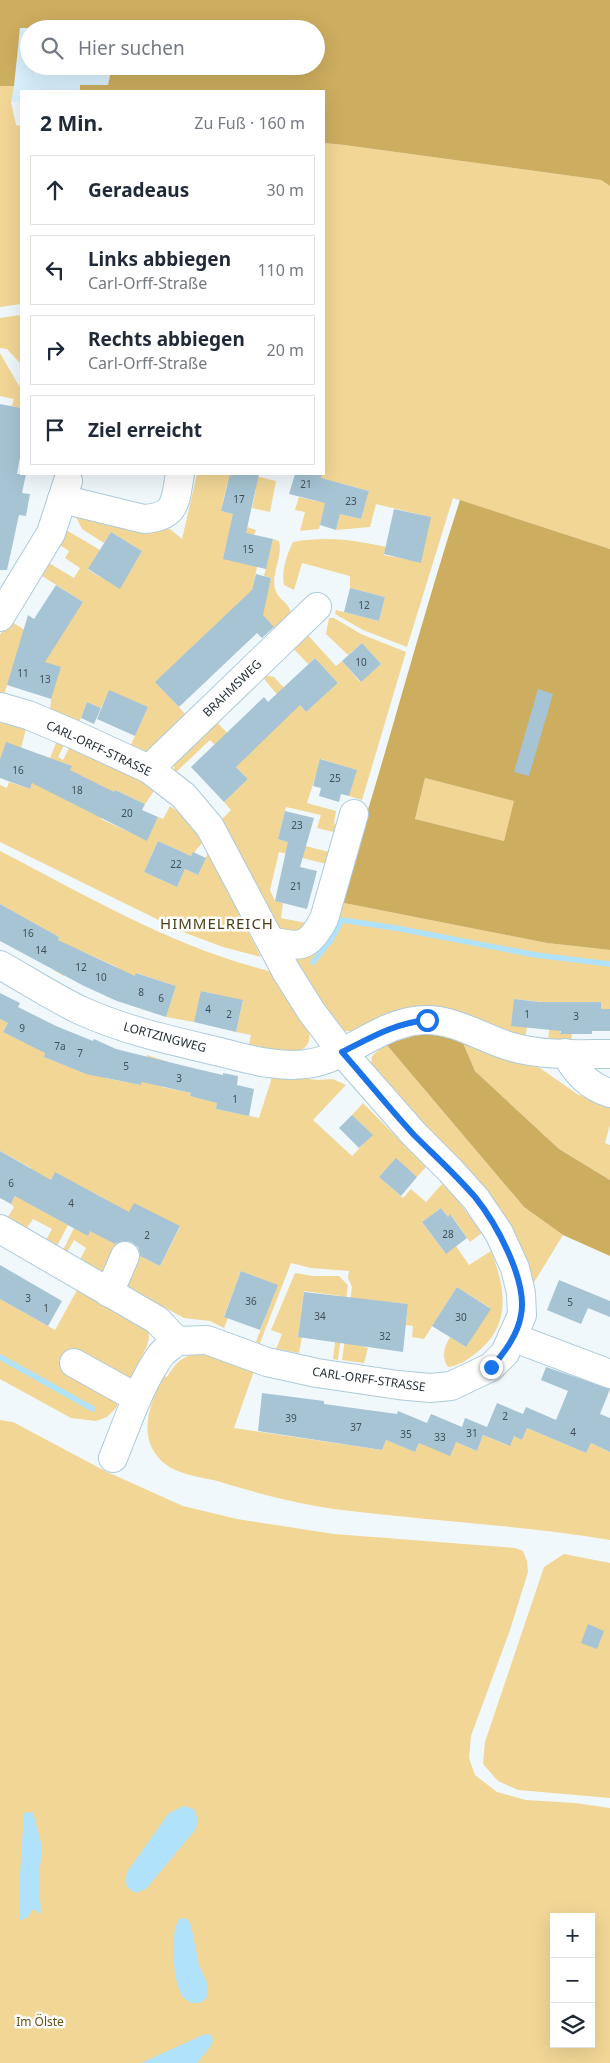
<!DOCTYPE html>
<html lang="de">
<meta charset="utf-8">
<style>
:root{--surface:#fff;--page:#f2f2f3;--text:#1f2937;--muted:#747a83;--line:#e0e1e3}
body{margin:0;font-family:"Noto Sans",sans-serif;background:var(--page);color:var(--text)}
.controls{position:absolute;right:15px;bottom:15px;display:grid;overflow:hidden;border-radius:0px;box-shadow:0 5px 20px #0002}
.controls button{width:45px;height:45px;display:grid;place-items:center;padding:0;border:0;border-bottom:1px solid var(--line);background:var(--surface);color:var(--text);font:25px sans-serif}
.stop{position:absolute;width:15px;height:15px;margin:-11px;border:4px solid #1a73e8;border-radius:50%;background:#fff}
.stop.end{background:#1a73e8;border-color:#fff;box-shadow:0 1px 5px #0008}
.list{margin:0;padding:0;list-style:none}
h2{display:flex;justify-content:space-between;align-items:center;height:65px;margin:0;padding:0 20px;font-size:21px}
h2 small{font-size:16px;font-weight:400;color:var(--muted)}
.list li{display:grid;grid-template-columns:32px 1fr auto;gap:15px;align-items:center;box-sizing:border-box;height:70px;margin:0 10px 10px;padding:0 10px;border:1px solid var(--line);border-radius:0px}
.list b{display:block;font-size:19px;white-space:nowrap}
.list p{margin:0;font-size:16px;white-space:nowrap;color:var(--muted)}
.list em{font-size:16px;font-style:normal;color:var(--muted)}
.icon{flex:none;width:28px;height:28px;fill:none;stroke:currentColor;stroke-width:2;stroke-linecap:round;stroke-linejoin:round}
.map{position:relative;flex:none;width:610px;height:2063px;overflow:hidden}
.search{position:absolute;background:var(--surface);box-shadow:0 5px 20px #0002;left:20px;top:20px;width:305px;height:55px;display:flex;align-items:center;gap:12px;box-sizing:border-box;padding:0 18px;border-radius:28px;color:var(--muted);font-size:19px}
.panel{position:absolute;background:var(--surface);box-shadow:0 5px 20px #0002;left:20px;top:90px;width:305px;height:385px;border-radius:0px}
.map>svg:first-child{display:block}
</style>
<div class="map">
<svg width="610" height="2063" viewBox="0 0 610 2063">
<rect width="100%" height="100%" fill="#f1f8fb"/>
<polygon fill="#d9f1fd" points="121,27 121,29 29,29 29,66 112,66 108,85 81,85 80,91 21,91 21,102 11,102 20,28"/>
<g fill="#f1d696" fill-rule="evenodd">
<polygon points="0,86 14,86 11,102 16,125 21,126 21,304 0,307"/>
<path d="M324,143L344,145L601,180L610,186V549L453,498L407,647L363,630L335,614L336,610L379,621L385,597L350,588V576L302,563L294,590L284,585C281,571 287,554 293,542C327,536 353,540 386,547L384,555L421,562L430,517L376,504L370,527L336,530L340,514L361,519L369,491L340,483L332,512L324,510L319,529L300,531L305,512L295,510L299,497L316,501L321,474H324Z"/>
<polygon points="21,315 21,364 7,349 0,348 0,318"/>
<polygon points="0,353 19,386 21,386 21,408 12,406 14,399 0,396"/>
<path d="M197,474H248L276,481L270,512L252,508L256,489L227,484L221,511L246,517L244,526L256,530L254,535L257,567L252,591L267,594L271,578L264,576L273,539L279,541C283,557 271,573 275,589C279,602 292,602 292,619L278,632L246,597L156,682L188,717L147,753H140L129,749L148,707L109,691L101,708L87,702L78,725L50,713L51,699L17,654L3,698H0V635L9,620L34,636L83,602L36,572L44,560L74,578L80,568L65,558L69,551L55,542L63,528L100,550L88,570L120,588L142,551L111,532L104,543L82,529L75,515L170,529L182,539Z"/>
<polygon points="329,618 334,618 361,634 406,652 362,800 349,796 356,770 321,759 307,803 336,811 334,823 342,832 342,834 317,828 321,815 286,807 278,839 337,854 334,866 279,852 270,890 275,901 283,903 281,918 311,924 304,931 280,934 217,824 231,810 224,802 248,779 210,740 174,774 174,761 213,718 231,737 285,704 260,674 274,677 306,712 338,683 315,658 308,664 290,645 305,632 336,666 342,661 360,682 381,664 362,643 348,655 326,634"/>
<polygon points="0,720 26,729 21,748 6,743 0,759"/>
<polygon points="57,741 65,743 58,757 63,760 70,746 139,780 154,791 145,804 115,790 101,819 131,833 133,829 149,836 158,817 163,819 170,806 181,814 203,842 191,856 158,841 144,872 177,887 185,869 198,875 208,852 261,957 223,947 183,932 0,842 0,785 7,788 9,782 30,789 42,755 50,758"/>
<polygon points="425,778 515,801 504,841 415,819"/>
<path d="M0,851C87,896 173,947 269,971L309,1033C311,1044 305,1050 294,1052L248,1049L251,1035L236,1032L243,1001L202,991L194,1022L166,1017L176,986L137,973L126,1004L105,996L117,967L77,949L64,976L52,969L64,948L56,944L59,937L0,904Z"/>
<polygon points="339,902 547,943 610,950 610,1009 601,1009 600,1002 561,1002 560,1034 572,1034 571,1042 548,1041 552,1003 514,999 527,1027 525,1039 507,1034 342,1031 282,949"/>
<path d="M0,1019L8,1023L3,1032L30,1045L56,1026L44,1057L84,1073L94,1066L102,1043L111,1048L105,1078L141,1085L147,1055L168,1062L162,1087L191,1093L190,1096L199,1098L222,1082L216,1109L259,1118L273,1074L317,1080L333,1079L346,1085L313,1120L352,1156L372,1135L352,1115L363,1103L426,1167L417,1177L396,1159L379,1177L403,1198L411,1189L426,1202L442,1184L455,1197L482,1233L470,1242L451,1215L448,1217L441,1208L422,1222L445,1253L456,1246L469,1265L491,1251C506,1289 512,1326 475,1354C467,1360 458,1366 448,1367C441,1357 444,1347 450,1337L466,1347L490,1308L457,1287L424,1339L412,1337L413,1326L406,1325L408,1304L369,1300L364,1347L368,1348L364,1363L342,1360L352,1287L348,1278L349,1271L311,1268L291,1263L260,1343L256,1342L277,1285L241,1271L224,1316L228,1318L224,1328L210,1321L184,1318L117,1282L132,1252L160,1266L180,1227L134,1204L114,1243L126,1249L109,1278L79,1261L86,1248L74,1240L66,1254L62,1252L74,1228L88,1235L107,1200L55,1173L36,1207L68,1225L56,1248L45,1242L52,1229L33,1219L25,1231L6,1220L14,1207L11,1204L31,1168L0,1151Z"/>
<polygon points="463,1043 507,1060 540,1068 577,1094 592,1100 610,1101 610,1125 605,1143 610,1145 610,1180 559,1149 475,1071"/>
<path d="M386,1044L524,1207L563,1235L533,1284C524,1246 503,1209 478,1180C466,1167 452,1156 439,1143C416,1118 394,1092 371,1066L372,1056Z"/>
<polygon points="295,1273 313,1276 339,1276 348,1285 338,1360 333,1359 341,1296 304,1291 298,1336 302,1337 299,1353 276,1349 282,1334 271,1330"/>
<polygon points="81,1283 148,1326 149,1338 147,1346 116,1408 107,1417 96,1421 71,1418 0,1379 0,1299 55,1330"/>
<path d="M200,1353L212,1355L254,1371L234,1428L382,1450L386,1440L415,1452L419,1443L456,1442L477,1451L483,1435L509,1446L514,1436L522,1440L527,1428L586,1453L591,1443L610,1452V1540C521,1525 431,1521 342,1510C300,1505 257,1493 217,1481C197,1476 171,1474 158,1457C137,1432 152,1401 163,1375L167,1377C175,1363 183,1355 200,1353Z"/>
<path d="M0,1420L13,1422L105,1471L183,1506L237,1519L334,1534L515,1548L523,1551L527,1561L528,1572L510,1630L471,1736L469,1758L475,1775L497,1792L526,1800L575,1803L610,1808V2063H0ZM554,1917H591V2044H554Z"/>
<polygon points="564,1554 610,1563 610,1798 518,1790 498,1781 483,1764 485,1742 544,1567"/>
</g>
<g fill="#cdad5f" fill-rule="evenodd">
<polygon points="0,0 610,0 610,186 601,180 344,145 324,143 324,91 80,90 80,85 108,85 112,66 316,66 316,29 121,29 121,27 20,28 14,86 0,86"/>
<path d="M460,500L610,549V950L547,943L339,902C383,769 417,633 460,500ZM425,778L514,801L504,841L415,819Z"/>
<polygon points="427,1034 447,1037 463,1043 475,1071 559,1149 610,1180 610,1256 563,1235 524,1207 386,1044 414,1036"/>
</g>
<g fill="#b1e2fc">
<path d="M184,1806L194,1809L198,1820L196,1829L146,1889L136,1893C125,1888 125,1883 127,1872L169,1813Z"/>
<polygon points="33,1812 42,1847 39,1878 41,1914 33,1909 28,1917 19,1921 19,1890 24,1813"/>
<path d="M180,1918L187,1919L191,1925L199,1965L208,1985V1996L201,2003H191C188,2001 184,1999 182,1996C173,1981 169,1931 180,1918Z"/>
<polygon points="205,2034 211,2035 213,2040 211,2046 197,2063 141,2063"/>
</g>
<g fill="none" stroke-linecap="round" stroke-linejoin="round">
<g stroke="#b1e2fc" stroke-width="5.5">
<polyline points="313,962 331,940 342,920 396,928 536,955 610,964"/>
<polyline points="0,1357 93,1409"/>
</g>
</g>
<g fill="#a6c4d4">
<polygon points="0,404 21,408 21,451 17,474 26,474 22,493 30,494 26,516 19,515 7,570 0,570"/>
<polygon points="230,474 259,474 246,533 273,539 266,569 223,559 233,514 221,511"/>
<polygon points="295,474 322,474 321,478 369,491 361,519 340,514 336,530 320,525 325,503 289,494"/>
<polygon points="394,509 431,517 421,563 384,554"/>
<polygon points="111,532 142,551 120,589 88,569"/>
<polygon points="256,574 271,578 263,615 274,627 262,638 257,633 179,707 155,682 252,590"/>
<polygon points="56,585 83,602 45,662 61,667 51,699 7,685 28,615 34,619"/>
<polygon points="350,588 385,597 379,621 344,612"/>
<polygon points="362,643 381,664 361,682 342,661"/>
<polygon points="315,658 338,683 306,712 300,705 236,767 248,779 224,802 191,767 264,697 268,702"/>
<polygon points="538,689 553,694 529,776 514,772"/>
<polygon points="109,690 148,707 135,736 97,719"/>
<polygon points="87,702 101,708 94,724 81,718"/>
<polygon points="6,742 72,766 70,770 114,792 115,790 145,804 142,810 158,817 147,841 32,783 30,789 0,778 0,759"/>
<polygon points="320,759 357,770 349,796 341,794 339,802 319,796 321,788 313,786"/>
<polygon points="285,811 314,818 300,867 317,871 307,909 275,901 288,842 278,839"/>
<polygon points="158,841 191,856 193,852 206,858 198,875 185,869 177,887 144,872"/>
<polygon points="0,904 59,937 58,940 135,976 136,973 176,986 166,1017 117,1001 84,986 0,941"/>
<polygon points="201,991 243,1000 236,1032 194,1022"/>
<polygon points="0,993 20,1003 18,1007 56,1026 93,1041 94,1039 116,1049 197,1069 223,1075 223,1073 238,1076 237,1085 254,1089 249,1116 216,1109 217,1103 190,1096 191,1093 142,1082 141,1085 86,1074 44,1057 45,1053 3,1032 8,1023 0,1019"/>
<polygon points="514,999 540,1002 601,1002 601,1009 610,1009 610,1031 592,1031 592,1034 560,1034 561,1031 511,1026"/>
<polygon points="352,1115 373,1135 359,1148 339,1128"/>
<polygon points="0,1151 51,1180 55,1172 129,1212 134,1203 180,1226 160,1266 140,1256 138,1247 131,1242 123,1241 115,1244 90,1231 88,1236 15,1196 11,1204 0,1198"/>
<polygon points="396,1158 417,1177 401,1196 379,1177"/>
<polygon points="441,1208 448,1217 450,1214 467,1238 446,1254 422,1222"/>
<polygon points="0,1265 62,1301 48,1326 0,1299"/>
<polygon points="241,1271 278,1285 260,1330 224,1317"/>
<polygon points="559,1280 610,1301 610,1317 588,1308 581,1324 547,1310"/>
<polygon points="457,1287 491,1309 466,1347 432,1326"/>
<polygon points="304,1292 408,1304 403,1352 298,1337"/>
<polygon points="546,1367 610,1389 600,1414 610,1418 610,1452 591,1443 586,1453 527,1428 522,1440 514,1436 510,1446 483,1435 477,1451 456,1442 450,1456 419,1443 415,1452 386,1440 382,1450 258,1431 262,1393 324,1401 324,1404 397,1414 398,1411 427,1423 431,1414 462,1427 465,1418 487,1427 497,1403 523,1414 526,1407 556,1420 568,1391 541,1380"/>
<polygon points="588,1624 604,1631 597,1649 581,1643"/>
</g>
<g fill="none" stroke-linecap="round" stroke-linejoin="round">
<g stroke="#adcbdb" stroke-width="30">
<g id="minor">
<path d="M62,499L144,519C177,517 175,501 180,474"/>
<polyline points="0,617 51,533 68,481"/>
<path d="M0,707L28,715L73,734L149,769L184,796L210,827L286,971L311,1011L342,1052L414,1134L450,1170L476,1199L499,1233L515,1268L521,1293L522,1315L505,1353L491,1367L451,1386L430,1388L398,1385L317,1373L267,1362L207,1340L177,1341C172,1346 164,1350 160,1356C139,1386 127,1424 113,1458"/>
<polyline points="149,769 317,607"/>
<path d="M271,941C301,948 308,948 324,919L354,814"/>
<path d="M0,965C27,980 54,998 82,1011C126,1031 174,1041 220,1052C247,1059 278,1068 306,1064C349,1059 381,1020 426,1020C457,1020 483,1039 512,1047C544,1056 577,1054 610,1054"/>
<path d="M565,1053C576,1072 589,1087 610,1093"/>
<polyline points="0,1229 157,1320 177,1341"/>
<polyline points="109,1293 125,1256"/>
<polyline points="512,1337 610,1374"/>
<polyline points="74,1363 137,1398"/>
</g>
</g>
<use href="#minor" stroke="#fff" stroke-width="28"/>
</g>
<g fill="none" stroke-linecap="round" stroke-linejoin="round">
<path stroke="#1a73e8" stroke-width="6" d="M427,1020C395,1023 370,1038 342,1052C366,1079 389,1108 414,1135C435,1156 456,1175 475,1197C496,1223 528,1281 521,1315C518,1334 504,1354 491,1367"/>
</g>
<g text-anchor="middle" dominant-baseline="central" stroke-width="5" stroke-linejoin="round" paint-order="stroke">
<g font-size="10" fill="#405059">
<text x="306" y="484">21</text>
<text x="239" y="499">17</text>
<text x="351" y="501">23</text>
<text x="248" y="549">15</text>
<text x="364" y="605">12</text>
<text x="361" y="662">10</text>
<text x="23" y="673">11</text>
<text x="45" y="679">13</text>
<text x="18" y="770">16</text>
<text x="335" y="778">25</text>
<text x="77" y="790">18</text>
<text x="127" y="813">20</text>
<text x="297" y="825">23</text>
<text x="176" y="864">22</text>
<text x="296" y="886">21</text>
<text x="28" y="933">16</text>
<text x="41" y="950">14</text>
<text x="81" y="967">12</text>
<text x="101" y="977">10</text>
<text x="141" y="992">8</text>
<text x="161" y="998">6</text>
<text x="208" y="1009">4</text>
<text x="229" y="1014">2</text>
<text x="527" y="1014">1</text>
<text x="576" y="1016">3</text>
<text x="22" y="1028">9</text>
<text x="60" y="1046">7a</text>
<text x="80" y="1053">7</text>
<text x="126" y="1066">5</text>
<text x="179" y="1078">3</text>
<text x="235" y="1099">1</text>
<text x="11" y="1183">6</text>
<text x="71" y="1203">4</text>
<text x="448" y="1234">28</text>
<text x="147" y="1235">2</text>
<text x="28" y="1298">3</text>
<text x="251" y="1301">36</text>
<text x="570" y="1302">5</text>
<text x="46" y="1308">1</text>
<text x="320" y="1316">34</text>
<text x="461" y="1317">30</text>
<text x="385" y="1336">32</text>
<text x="505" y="1416">2</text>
<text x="291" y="1418">39</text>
<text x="356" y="1427">37</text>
<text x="573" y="1432">4</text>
<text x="472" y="1433">31</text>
<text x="406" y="1434">35</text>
<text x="440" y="1437">33</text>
</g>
<g font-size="12" fill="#1e2a30" stroke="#fff">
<text transform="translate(232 688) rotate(-44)">BRAHMSWEG</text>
<text transform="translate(99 748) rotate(25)">CARL-ORFF-STRASSE</text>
<text transform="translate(165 1037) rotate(15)">LORTZINGWEG</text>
<text transform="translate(369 1379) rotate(8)">CARL-ORFF-STRASSE</text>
</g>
<g font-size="12" fill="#665014" stroke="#fff">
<text x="40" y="2021">Im Ölste</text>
</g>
<g font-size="15" letter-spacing="1" fill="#4e3e17" stroke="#fff">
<text x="217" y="923">HIMMELREICH</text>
</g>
</g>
</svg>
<div class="controls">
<button>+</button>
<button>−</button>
<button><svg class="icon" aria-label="layers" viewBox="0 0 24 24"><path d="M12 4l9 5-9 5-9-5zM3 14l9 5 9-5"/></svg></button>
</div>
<div class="stop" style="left:427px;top:1020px"></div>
<div class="stop end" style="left:491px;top:1367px"></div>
<div class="search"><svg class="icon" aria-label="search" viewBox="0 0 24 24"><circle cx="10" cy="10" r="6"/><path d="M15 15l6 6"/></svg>Hier suchen</div>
<section class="panel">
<h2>2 Min.<small>Zu Fuß · 160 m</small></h2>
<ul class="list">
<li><svg class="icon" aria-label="ahead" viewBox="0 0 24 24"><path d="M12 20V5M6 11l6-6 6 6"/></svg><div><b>Geradeaus</b></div><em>30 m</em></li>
<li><svg class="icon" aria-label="left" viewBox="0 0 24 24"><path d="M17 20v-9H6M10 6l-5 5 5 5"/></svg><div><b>Links abbiegen</b><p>Carl-Orff-Straße</p></div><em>110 m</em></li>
<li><svg class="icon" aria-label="right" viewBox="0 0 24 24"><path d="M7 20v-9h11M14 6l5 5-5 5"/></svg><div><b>Rechts abbiegen</b><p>Carl-Orff-Straße</p></div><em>20 m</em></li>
<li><svg class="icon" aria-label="arrive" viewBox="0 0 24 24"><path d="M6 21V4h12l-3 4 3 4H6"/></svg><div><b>Ziel erreicht</b></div></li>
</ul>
</section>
</div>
